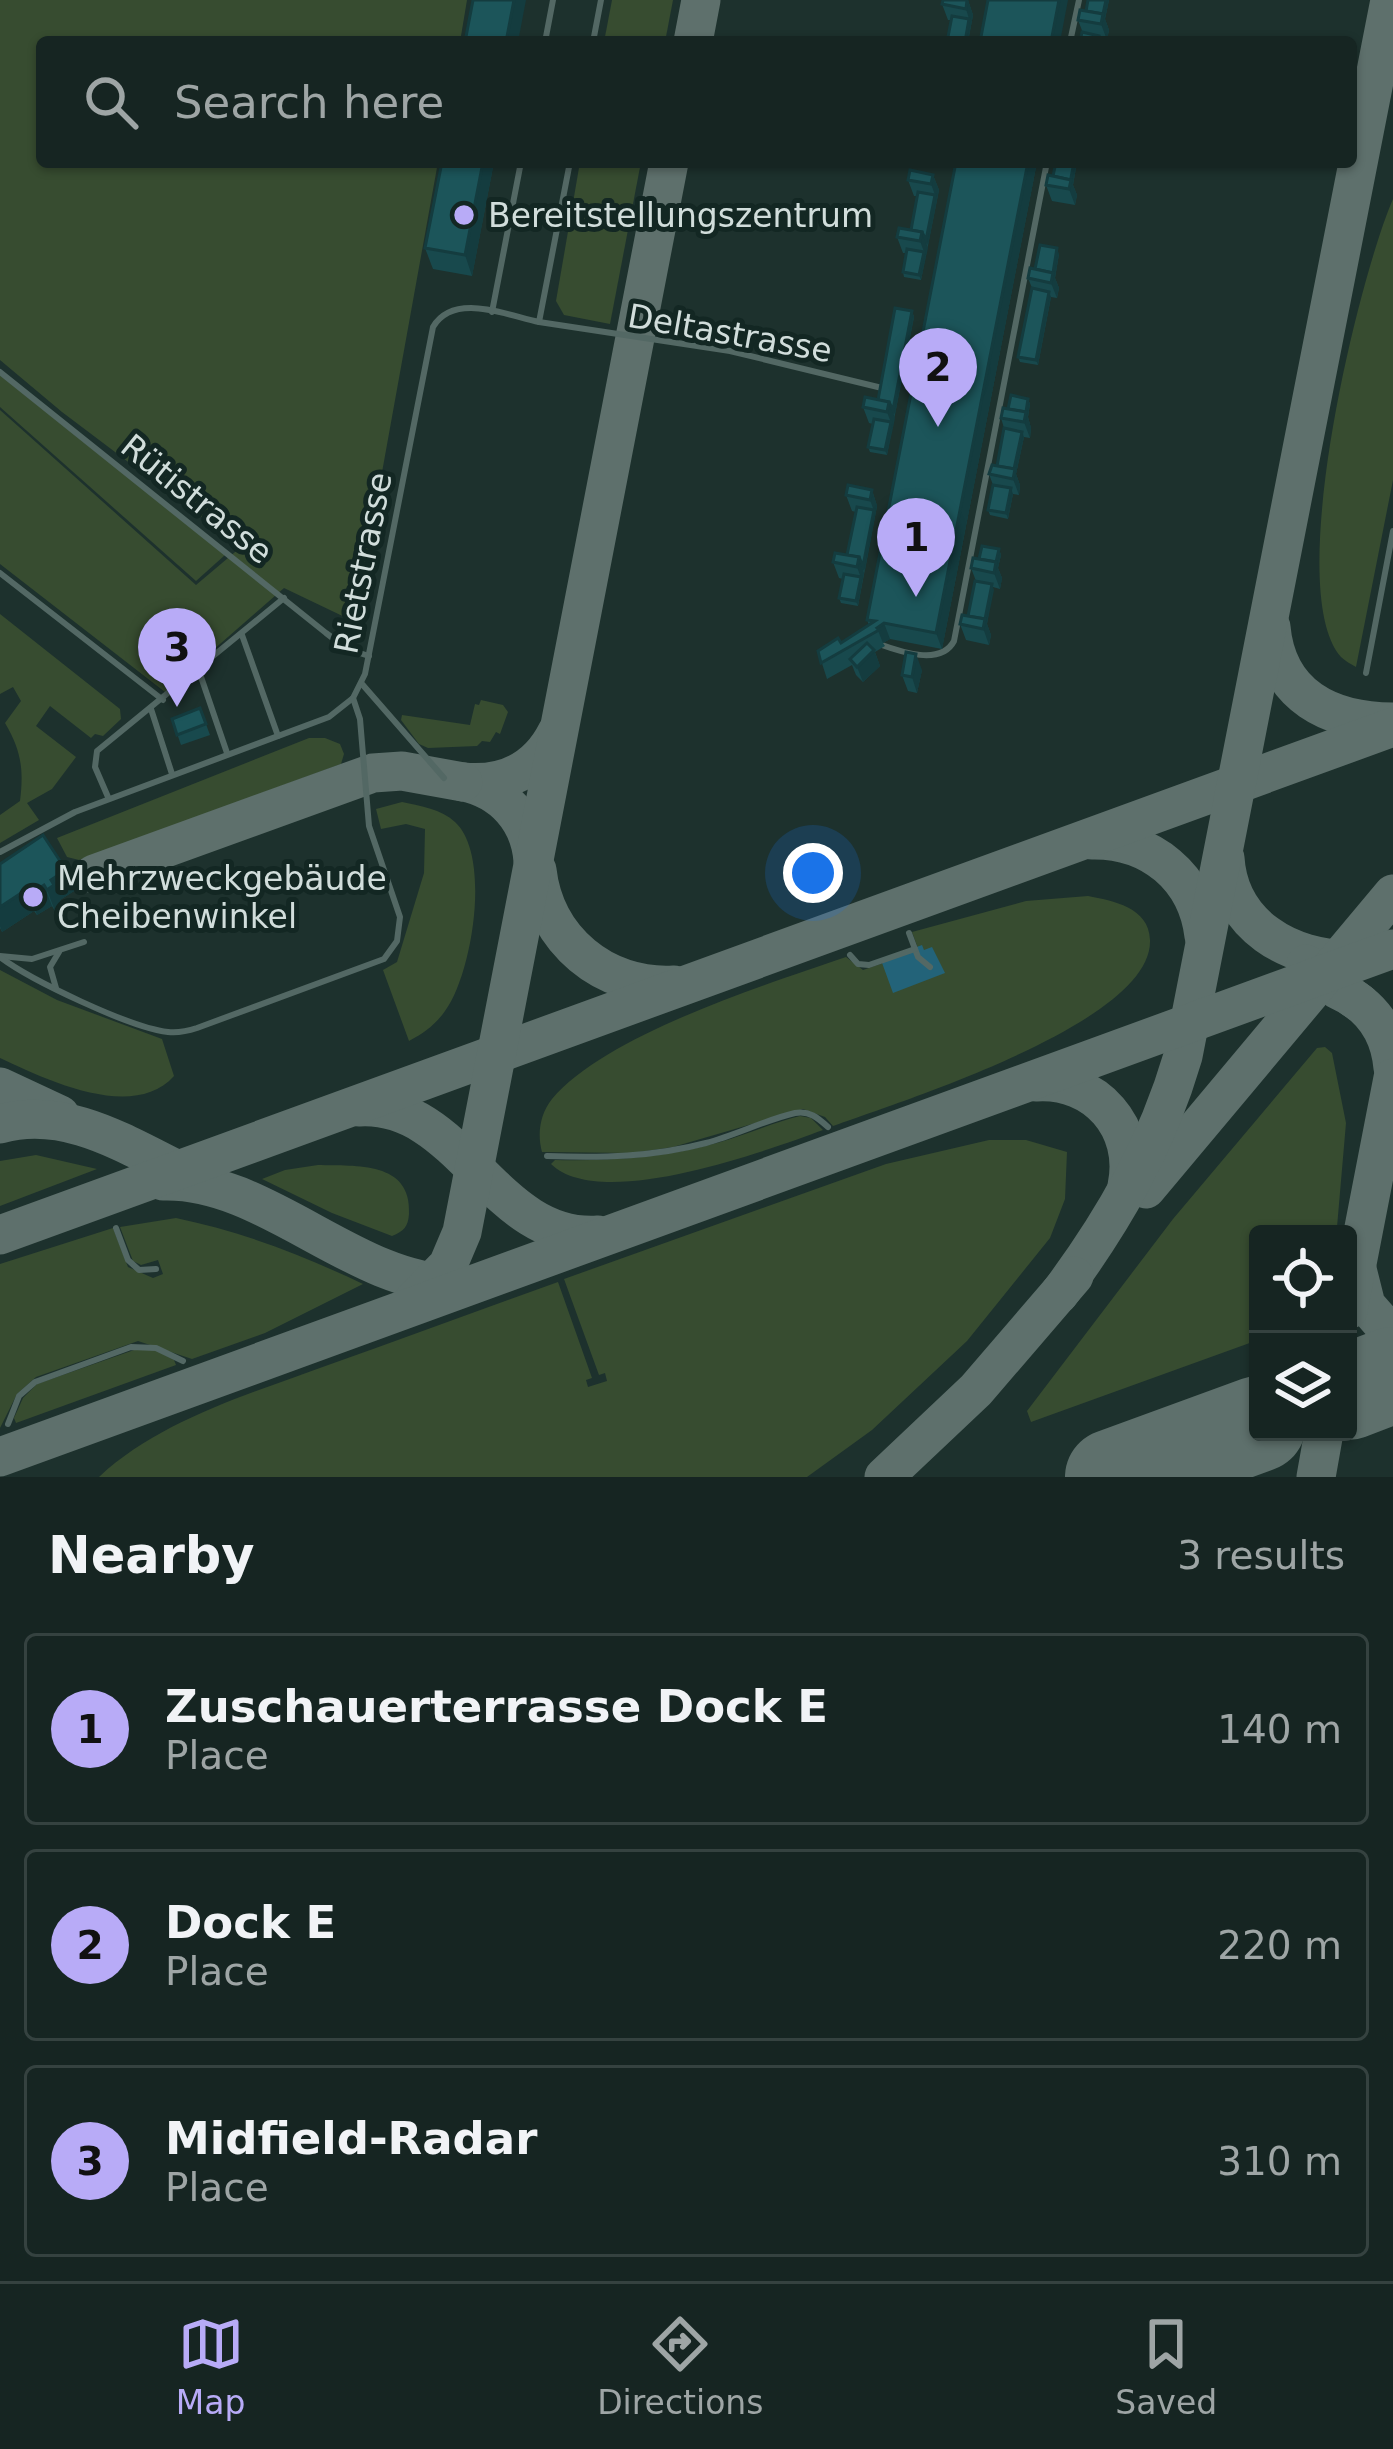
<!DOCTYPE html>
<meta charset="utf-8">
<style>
:root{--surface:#162522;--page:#1f2d2a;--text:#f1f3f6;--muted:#9ea5a5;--line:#354240;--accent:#b8abf7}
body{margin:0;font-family:"DejaVu Sans",sans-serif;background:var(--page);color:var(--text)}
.controls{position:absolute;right:36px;bottom:36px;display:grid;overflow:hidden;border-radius:12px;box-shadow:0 3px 9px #0004}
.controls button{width:108px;height:108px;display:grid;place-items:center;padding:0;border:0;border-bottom:3px solid var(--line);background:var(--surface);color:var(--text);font:60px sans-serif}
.you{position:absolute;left:813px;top:873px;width:42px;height:42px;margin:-30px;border:9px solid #fff;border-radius:50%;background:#1a73e8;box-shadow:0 0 0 18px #1a73e833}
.badge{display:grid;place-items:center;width:78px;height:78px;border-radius:50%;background:var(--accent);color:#111;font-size:39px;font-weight:700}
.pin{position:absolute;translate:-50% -99px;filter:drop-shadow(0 3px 6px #0008)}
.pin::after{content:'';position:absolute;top:63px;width:42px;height:36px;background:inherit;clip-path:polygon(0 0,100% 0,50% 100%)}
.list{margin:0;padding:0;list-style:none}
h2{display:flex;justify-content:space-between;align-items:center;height:156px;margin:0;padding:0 48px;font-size:51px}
h2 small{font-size:39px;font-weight:400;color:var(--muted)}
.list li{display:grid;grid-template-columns:78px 1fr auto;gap:36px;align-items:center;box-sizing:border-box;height:192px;margin:0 24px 24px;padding:0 24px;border:3px solid var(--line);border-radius:12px}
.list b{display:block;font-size:45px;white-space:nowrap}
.list p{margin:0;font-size:39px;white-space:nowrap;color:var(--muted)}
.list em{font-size:39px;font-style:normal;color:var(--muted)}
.icon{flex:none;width:66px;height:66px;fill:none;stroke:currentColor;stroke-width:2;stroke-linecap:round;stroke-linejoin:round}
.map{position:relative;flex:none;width:1393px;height:1477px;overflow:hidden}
.search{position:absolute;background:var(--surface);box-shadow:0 3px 9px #0004;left:36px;right:36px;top:36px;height:132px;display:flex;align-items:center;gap:30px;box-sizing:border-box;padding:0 42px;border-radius:12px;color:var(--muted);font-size:45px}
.sheet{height:804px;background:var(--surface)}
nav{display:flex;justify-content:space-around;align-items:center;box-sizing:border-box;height:168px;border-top:3px solid var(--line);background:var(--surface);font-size:33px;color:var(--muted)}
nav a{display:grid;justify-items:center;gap:6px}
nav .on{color:var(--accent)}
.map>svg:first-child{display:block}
</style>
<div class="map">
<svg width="1393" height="1477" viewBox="0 0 1393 1477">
<rect width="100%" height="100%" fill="#1d312d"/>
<g fill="#374c30">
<polygon points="0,0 467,0 460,42 42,42 42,162 438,162 355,622 284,588 165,692 0,564 0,410 196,585 241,547 62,412 0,360"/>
<polygon points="612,0 673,0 665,42 604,42"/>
<polygon points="580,162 641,162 610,324 564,315 556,301"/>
<path d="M1393,199V480L1356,667C1351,664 1345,661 1341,657C1282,590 1359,277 1393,199Z"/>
<polygon points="0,375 225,555 196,581 0,407"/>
<path d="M0,614L120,709L121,719L103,736L95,734L91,738L50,706L36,726L76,757L52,789L27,803L39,820L0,843V815L20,801C24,769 21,750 5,723L21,701L13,687L0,694Z"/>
<polygon points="481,700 503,705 508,712 500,734 496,732 490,742 482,741 477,746 428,748 419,744 401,720 402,715 470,725 475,704 479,705"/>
<polygon points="309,738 325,738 340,744 344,754 341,764 79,860 67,857 57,838"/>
<path d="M402,802C421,806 441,809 455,822C492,856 472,975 445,1011C435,1025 424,1033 409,1041L383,970L397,962L424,873L425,829L406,824L381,829L376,809Z"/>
<path d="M1088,896C1113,901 1149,907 1150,940C1153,1023 898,1102 833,1126L825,1117L803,1109L673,1147L632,1153L542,1152C537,1134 540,1114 552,1099C607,1034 765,985 846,957L863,970L919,951L912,932L1026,901Z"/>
<path d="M0,970L57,1000L162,1039L174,1076C133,1122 45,1079 0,1058Z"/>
<polygon points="1325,1047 1332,1053 1346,1123 1337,1227 1335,1234 1258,1234 1258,1340 1031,1422 1027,1411 1173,1219 1317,1048"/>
<path d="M800,1116L811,1118L823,1130C766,1151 600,1212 551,1164L555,1160C611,1161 663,1158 717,1143C745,1135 772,1123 800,1116Z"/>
<path d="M989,1140H1026L1067,1152L1065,1199L1050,1238L967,1341L872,1430L807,1477H99C161,1419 253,1393 331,1364C407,1337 482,1309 558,1282L592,1378L586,1380L588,1387L607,1381L605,1373L599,1375L564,1279L886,1164Z"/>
<polygon points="36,1155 97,1169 0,1206 0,1161"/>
<path d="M318,1165C356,1166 412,1161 409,1214C408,1227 404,1231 392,1236L332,1213L262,1179L285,1170Z"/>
<path d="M176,1218C243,1232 302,1255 363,1284L265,1333L192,1359L138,1341L36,1377L17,1394L0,1428V1264L113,1228L128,1267L153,1278L163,1274L158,1260L141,1265L133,1261L120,1227Z"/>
<polygon points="134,1350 155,1350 174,1360 176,1365 16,1423 14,1418 23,1398 37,1384"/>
</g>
<polygon fill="#236379" points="922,945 924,950 932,947 945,973 893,993 881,960"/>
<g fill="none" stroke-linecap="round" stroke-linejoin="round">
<g stroke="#5e706c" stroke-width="39">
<polyline points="693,42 701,0"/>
<path d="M1271,627C1277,696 1330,722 1393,722"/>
<path d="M1092,840C1151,839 1197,877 1204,936"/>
<path d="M1225,858C1229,925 1290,961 1352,959"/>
<path d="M533,861C530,820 503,790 463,782C504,786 538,770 557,732"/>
<path d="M537,870C545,940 604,989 674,985"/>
<polyline points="94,874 373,773 402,771 463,782"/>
<polyline points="1306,964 1360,1003"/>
<path d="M1338,990C1372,1005 1390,1032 1393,1068"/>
<path d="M1036,1082C1096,1078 1139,1128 1127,1186"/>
<polyline points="0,1087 60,1115"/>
<path d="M359,1107C462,1101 493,1242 598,1235"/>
<path d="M0,1124C68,1105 129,1147 188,1175"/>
<path d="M163,1181C266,1178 353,1283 455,1284"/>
<polyline points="1146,1189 1393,894"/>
<polyline points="0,1235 1393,727"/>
<polyline points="1357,1269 1366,1305 1393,1336"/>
<path d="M1059,1294C1114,1220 1157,1145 1183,1056L1390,0"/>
<polyline points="414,1300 448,1265 462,1232 669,162"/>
<polyline points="1348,1310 1393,1078"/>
<polyline points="0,1457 1393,949"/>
<polyline points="884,1477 976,1390 1074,1276"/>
<polyline points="1316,1477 1324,1432"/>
</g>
<g stroke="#5e706c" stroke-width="96">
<polyline points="1348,1392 1393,1375"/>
<polyline points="1113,1477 1258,1424"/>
</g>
<g stroke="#536864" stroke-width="6">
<polyline points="545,42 553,0"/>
<polyline points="593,42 601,0"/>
<polyline points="1070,42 1079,0"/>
<polyline points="492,312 521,162"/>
<polyline points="539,322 730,351 882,388"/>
<polyline points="0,372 326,633 347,649 369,656"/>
<polyline points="0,573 163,700"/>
<polyline points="242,635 278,736"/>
<path d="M879,644C901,652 941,666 954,641L1047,162"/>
<polyline points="199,671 227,753"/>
<polyline points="1366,673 1393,531"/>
<polyline points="362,684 444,778"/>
<polyline points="151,709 172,774"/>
<polyline points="108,797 95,767 97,751 284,598"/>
<path d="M0,852L75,812L329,717L353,698L365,674L433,327C454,292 506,315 539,322L570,162"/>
<polyline points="909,933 918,957 930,967"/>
<polyline points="850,955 858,964 869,965 915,949"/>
<polyline points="0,956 32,959 84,942"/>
<path d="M0,957C30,980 131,1028 168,1032C178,1033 188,1031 197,1028L384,959L397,941L400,917L369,826L360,719L353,698"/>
<polyline points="56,988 50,967 59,952"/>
<path d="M547,1156C602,1158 653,1157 706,1143C736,1135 765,1120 795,1113C809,1110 818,1118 828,1127"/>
<polyline points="116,1228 128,1260 139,1270 156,1269"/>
<polyline points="8,1424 19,1396 35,1382 131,1347 156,1348 183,1361"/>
</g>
</g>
<g fill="#18494d">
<polygon points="968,0 973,15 968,42 947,42 952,20 948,20 942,4"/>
<polygon points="1088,0 1109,0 1105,19 1109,30 1107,40 1100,39 1101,42 1083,33 1078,20 1086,11"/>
<polygon points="442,162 494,162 472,276 433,269 425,248"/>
<polygon points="956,162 1037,162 942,649 890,639 883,643 885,646 875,652 880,666 863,682 856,675 852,665 827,679 818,651 841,643 869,625 867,620"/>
<polygon points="1056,162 1077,162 1073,185 1077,195 1075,205 1052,201 1046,185 1053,176"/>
<polygon points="933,175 939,190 921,280 904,277 903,272 906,253 903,253 897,237 911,230 917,196 914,196 908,180"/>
<polygon points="1059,254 1055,278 1059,288 1057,298 1051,297 1038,365 1020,362 1018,357 1032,288 1028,278"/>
<polygon points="912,311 914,317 887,455 870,452 868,447 873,424 869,423 863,407 878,400"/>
<polygon points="1028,399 1030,404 1028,417 1031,428 1030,438 1024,437 1016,474 1020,485 1019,495 1013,494 1008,519 990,515 988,510 993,485 989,474 997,466 1004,428 1001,418 1008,409"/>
<polygon points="872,490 877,506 858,606 841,603 839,598 843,579 839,578 833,562 847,555 856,512 852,511 846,495"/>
<polygon points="999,549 1001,555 998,568 1002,578 1000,589 993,587 987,624 991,635 989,645 966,640 960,624 968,616 976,581 971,568 979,559"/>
<polygon points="922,670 917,693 908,691 902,675"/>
<polygon points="200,708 210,735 181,745 172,719"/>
<polygon points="0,864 66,870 74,891 60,900 62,906 55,911 52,906 37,915 34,911 2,932 0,928"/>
</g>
<g fill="#143c3f">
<polygon points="514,0 526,0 518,42 506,42"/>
<polygon points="968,0 973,15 968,42 965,42 969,19 966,9"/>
<polygon points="1059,0 1068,0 1060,42 1051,42"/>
<polygon points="1106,0 1109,0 1105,19 1109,30 1107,40 1101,24"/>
<polygon points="483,162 494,162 472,276 465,255"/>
<polygon points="1028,162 1037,162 942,649 936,633"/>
<polygon points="1074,162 1077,162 1073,185 1077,195 1075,205 1069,189"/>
<polygon points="933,175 939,190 928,246 926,240 935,195 931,184"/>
<polygon points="922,232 928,248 926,257 920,241"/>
<polygon points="1057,248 1059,254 1055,278 1059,288 1057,298 1051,283"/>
<polygon points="924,252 926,257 921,280 919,275"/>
<polygon points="1049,292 1051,297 1038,365 1036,360"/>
<polygon points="912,311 914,317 895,415 893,410"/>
<polygon points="1028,399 1030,404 1028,417 1031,428 1030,438 1024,422"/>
<polygon points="889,402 895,418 893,428 887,412"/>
<polygon points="891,422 893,428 887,455 885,450"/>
<polygon points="1022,432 1024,437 1016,474 1020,485 1019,495 1013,479"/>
<polygon points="1011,488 1013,494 1008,519 1006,513"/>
<polygon points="872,490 877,506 865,571 863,566 874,511 870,500"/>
<polygon points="999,549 1001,555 998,568 1002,578 1000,589 994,573"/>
<polygon points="859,557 864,573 858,606 856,601 861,578 857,567"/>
<polygon points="992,584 994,590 987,624 991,635 989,645 983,628"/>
<polygon points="884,623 890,639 883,643 877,628"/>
<polygon points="874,650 880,666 863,682 857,667"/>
<polygon points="916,654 922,670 917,693 912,677"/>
<polygon points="66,870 74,891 60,900 62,906 55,911 47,890 51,880"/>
<polygon points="44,885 52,906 37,915 30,894"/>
<polygon points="26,890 34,911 2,932 0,926 0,907"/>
</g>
<g fill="#1c555a" stroke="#143c3f" stroke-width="3">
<polygon points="473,0 514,0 506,42 465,42"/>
<polygon points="943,0 967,0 966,9 942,4"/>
<polygon points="988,0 1059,0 1051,42 980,42"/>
<polygon points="1088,0 1106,0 1103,14 1086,11"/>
<polygon points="1080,10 1103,14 1101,24 1078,20"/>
<polygon points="952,16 969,19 965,42 947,42"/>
<polygon points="1082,32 1099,36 1098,42 1080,42"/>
<polygon points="442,162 483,162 465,255 425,248"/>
<polygon points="956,162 1028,162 936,633 884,623 877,628 879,630 821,663 818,651 838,638 841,643 875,621 867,620"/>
<polygon points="1056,162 1074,162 1070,183 1071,180 1053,176"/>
<polygon points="910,170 933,175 931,184 908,180"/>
<polygon points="1048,175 1071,180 1069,189 1046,185"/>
<polygon points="918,192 935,195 926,240 922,232 911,230"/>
<polygon points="899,228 922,232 920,241 897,237"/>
<polygon points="1040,245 1057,248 1053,273 1035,269"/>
<polygon points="907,249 924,252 919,275 903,272"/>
<polygon points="1030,268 1053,273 1051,283 1028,278"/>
<polygon points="1032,288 1049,292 1036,360 1018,357"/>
<polygon points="895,308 912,311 893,410 889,402 878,400"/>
<polygon points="1011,395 1028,399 1026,412 1008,409"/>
<polygon points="865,397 889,402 887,412 863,407"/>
<polygon points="1003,408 1026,412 1024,422 1001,418"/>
<polygon points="874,419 891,422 885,450 868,447"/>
<polygon points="1004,428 1022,432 1014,469 997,466"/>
<polygon points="992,465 1015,469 1013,479 989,474"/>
<polygon points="848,485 872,490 870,500 846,495"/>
<polygon points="993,485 1011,488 1006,513 988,510"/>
<polygon points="857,507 874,510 863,566 859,557 847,555"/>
<polygon points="982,546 999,549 996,562 979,559"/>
<polygon points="835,553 859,557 857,567 833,562"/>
<polygon points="973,558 996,562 994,573 971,568"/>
<polygon points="844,574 861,577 856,601 839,598"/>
<polygon points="975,581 992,584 985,619 968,616"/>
<polygon points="962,615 985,619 983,629 960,624"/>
<polygon points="867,643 874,650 857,667 850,659"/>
<polygon points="906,652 916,654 912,677 902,675"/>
<polygon points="200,708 206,724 177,735 172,719"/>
<polygon points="43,835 66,870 51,880 54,885 47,890 44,885 30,894 26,890 0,907 0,864"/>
</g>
<g fill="#b8abf7" stroke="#132723" stroke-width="4.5">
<circle cx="464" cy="215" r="12"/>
<circle cx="33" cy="897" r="12"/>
</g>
<g text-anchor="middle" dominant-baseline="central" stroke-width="10" stroke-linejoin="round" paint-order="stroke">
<g font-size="33" fill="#d1dddb" stroke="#132723" text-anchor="start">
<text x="488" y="215">Bereitstellungszentrum</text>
<text x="57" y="878">Mehrzweckgebäude<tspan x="57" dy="38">Cheibenwinkel</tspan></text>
</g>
<g font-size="33" fill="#d1dddb" stroke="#132723">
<text transform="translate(730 333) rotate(10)">Deltastrasse</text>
<text transform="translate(197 499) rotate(39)">Rütistrasse</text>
<text transform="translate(363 563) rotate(-79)">Rietstrasse</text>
</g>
</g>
</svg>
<div class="controls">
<button><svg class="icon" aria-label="locate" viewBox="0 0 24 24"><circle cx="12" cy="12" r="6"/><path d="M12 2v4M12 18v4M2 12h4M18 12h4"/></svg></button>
<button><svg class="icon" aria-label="layers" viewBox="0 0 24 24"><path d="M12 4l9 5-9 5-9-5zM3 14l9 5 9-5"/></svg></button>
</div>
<div class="you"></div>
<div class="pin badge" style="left:916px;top:597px">1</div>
<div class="pin badge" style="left:938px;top:427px">2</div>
<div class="pin badge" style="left:177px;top:707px">3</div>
<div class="search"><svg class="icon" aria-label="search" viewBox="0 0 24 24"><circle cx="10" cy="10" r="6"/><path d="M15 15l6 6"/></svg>Search here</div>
</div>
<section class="sheet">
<h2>Nearby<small>3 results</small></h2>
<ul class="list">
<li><span class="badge">1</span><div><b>Zuschauerterrasse Dock E</b><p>Place</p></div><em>140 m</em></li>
<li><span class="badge">2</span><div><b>Dock E</b><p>Place</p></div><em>220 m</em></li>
<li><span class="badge">3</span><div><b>Midfield-Radar</b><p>Place</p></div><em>310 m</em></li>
</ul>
</section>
<nav>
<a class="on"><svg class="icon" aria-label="map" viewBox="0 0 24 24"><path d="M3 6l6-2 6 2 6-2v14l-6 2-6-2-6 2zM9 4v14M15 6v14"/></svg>Map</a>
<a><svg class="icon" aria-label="directions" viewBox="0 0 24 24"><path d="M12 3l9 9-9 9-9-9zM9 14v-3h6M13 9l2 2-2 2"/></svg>Directions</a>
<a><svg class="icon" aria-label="saved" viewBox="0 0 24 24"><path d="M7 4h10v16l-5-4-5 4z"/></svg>Saved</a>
</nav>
